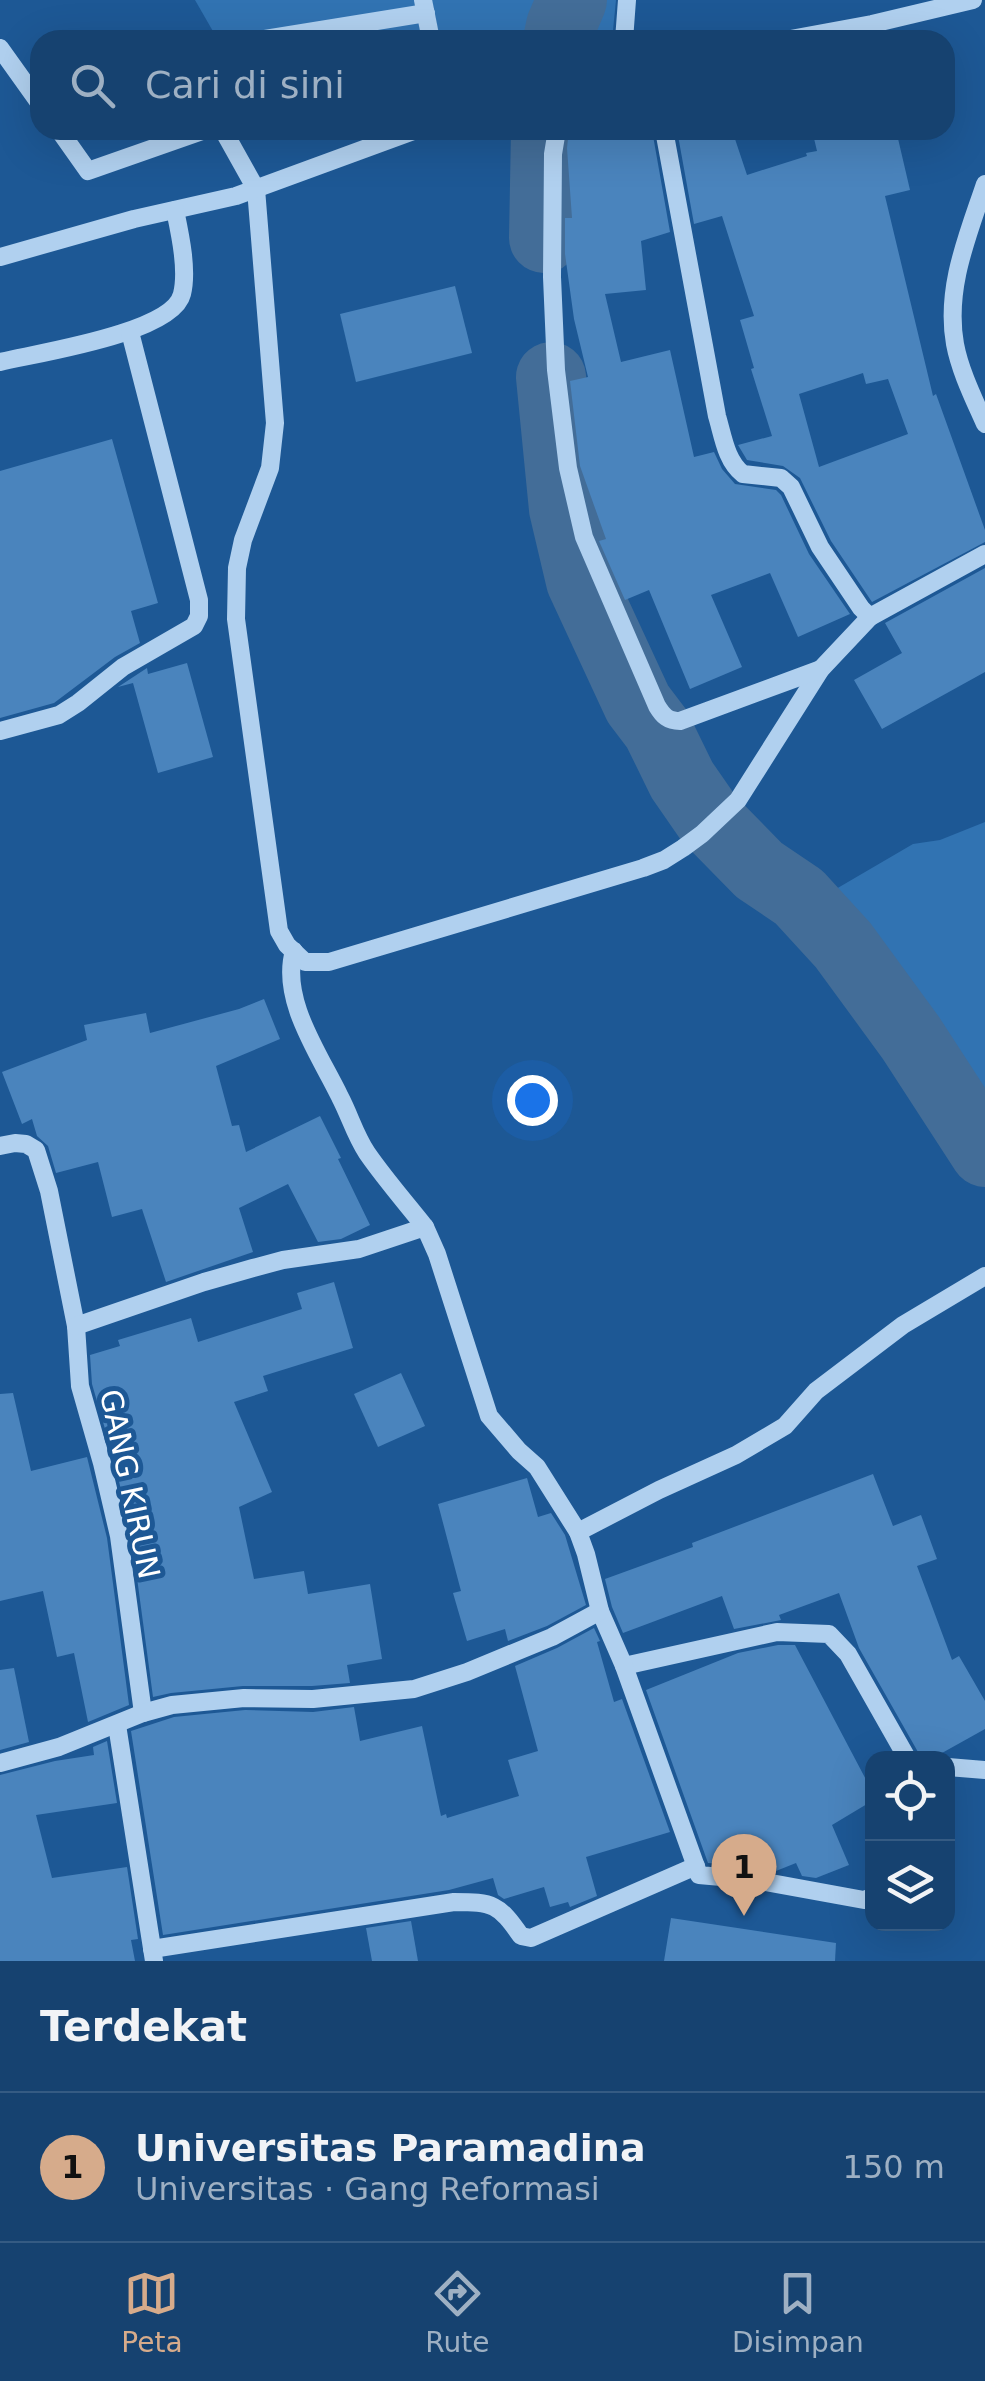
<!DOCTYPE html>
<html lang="id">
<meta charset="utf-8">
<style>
:root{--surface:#164270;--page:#234d78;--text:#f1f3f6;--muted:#9eb0c3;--line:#355b83;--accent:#d6ab8b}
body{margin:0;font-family:"DejaVu Sans",sans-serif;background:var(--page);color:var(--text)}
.controls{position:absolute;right:30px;bottom:30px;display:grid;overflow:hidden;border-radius:20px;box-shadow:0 10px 40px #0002}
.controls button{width:90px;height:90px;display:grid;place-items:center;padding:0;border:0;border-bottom:2px solid var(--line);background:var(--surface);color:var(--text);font:50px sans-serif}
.you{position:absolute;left:532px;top:1100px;width:35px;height:35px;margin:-25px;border:8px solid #fff;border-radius:50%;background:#1a73e8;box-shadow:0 0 0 15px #1a73e833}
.badge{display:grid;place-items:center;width:65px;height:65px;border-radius:50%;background:var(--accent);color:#111;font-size:32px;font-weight:700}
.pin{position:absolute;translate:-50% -82px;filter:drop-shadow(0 2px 5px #0008)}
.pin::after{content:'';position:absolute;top:52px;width:35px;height:30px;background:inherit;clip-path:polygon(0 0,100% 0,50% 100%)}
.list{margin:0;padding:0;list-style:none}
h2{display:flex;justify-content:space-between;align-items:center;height:130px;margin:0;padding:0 40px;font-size:42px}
h2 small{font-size:32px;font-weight:400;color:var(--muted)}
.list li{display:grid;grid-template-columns:65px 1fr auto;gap:30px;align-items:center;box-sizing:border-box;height:150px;padding:0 40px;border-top:2px solid var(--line)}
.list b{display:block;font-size:38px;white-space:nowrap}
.list p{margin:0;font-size:32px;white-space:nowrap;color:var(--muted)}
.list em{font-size:32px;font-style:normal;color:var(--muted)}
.icon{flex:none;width:55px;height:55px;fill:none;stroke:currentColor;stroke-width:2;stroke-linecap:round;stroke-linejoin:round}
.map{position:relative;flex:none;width:985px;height:1961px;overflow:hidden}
.search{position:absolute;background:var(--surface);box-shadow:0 10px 40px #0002;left:30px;right:30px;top:30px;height:110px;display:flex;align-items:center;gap:25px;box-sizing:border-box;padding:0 35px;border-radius:30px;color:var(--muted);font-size:38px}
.sheet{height:280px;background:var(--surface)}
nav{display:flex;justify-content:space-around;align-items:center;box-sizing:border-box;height:140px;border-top:2px solid var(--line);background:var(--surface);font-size:28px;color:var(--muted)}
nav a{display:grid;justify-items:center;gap:5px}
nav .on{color:var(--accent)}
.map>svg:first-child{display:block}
</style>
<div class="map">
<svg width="985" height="1961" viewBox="0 0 985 1961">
<rect width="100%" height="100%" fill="#1d5895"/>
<g fill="#3173b2">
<polygon points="195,0 616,0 612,40 218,40"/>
<polygon points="985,822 985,1132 894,986 824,896 913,844 940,840"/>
</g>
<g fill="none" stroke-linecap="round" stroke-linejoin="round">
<g stroke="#436d98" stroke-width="70">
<polyline points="558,40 561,26 572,0"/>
<polyline points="544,238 546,130"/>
<polyline points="551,377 564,509 581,581 638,704 657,729 682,780 709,819 759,870 799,897 843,945 911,1038 985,1152"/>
</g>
</g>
<g fill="#4a84bd" fill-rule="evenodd">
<polygon points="569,130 652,130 670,232 641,241 646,290 605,294 621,362 670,350 694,457 714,452 722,469 735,484 776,490 781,495 809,554 850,614 798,637 770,573 711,595 742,667 690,689 649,590 625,600 599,541 606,539 580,466 570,381 588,377 574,319 565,254 565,218 572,218 567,148"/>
<path d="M677,130H732L747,175L807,156L806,153L817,151L812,130H896L910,190L885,196L933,396L936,394L985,530V542L872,602L831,541L800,478L783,466L747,460L738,445L772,436L751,369L754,368L740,320L754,316L722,216L694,224ZM863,373L866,384L888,379L908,434L819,467L799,394Z"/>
<polygon points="455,286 472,353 356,382 340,314"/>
<polygon points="112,439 158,603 131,611 140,643 115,657 54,703 0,718 0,471"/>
<polygon points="985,568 985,672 882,729 854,680 902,653 885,623"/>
<polygon points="187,663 213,757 158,773 133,683 118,687 147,668 148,674"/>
<polygon points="264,999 280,1039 216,1066 232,1126 239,1125 246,1152 320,1116 341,1158 338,1159 370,1225 341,1239 318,1242 288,1184 239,1208 253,1252 166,1282 142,1209 112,1217 98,1162 56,1173 48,1146 37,1136 32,1119 22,1124 2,1072 87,1040 84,1025 146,1013 150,1033 239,1009"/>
<polygon points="334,1282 353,1348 263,1376 268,1391 234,1402 272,1492 239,1507 254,1579 304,1571 308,1594 370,1584 382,1659 347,1665 350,1683 312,1686 243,1686 171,1693 153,1697 131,1533 114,1460 92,1384 90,1355 120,1346 118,1340 191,1318 198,1342 302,1309 297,1293"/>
<polygon points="401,1373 425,1426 378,1447 354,1394"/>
<polygon points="13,1393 31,1471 87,1457 107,1538 129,1705 88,1722 74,1653 57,1657 43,1591 0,1601 0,1394"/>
<polygon points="873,1474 893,1526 921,1515 937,1559 917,1566 952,1660 959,1656 985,1701 985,1729 933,1758 919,1758 918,1752 859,1648 839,1593 779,1615 781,1620 734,1629 722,1596 623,1633 612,1607 605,1579 693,1547 692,1543"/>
<polygon points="527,1478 538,1517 551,1513 565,1535 586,1605 547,1626 508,1641 505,1629 467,1641 453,1593 461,1591 438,1504"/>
<polygon points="594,1628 600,1641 597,1642 614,1702 622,1699 670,1832 586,1857 597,1896 570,1907 568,1902 550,1907 544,1887 504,1899 498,1895 493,1878 449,1890 163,1935 131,1731 174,1717 245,1710 313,1712 354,1707 360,1741 422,1726 441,1816 446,1814 447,1818 519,1796 508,1760 538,1751 515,1666 557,1648"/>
<polygon points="778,1645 795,1645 872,1791 872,1801 832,1825 849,1865 816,1878 802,1876 796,1863 776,1871 756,1868 751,1854 721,1864 708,1863 646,1690 738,1653"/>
<polygon points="14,1668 29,1742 0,1750 0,1670"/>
<polygon points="107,1741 117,1803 36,1815 52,1878 127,1867 138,1939 131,1940 135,1961 0,1961 0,1775 55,1761 94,1755 93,1747"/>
<polygon points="671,1918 836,1943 835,1961 664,1961"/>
<polygon points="411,1921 418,1961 372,1961 366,1928"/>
</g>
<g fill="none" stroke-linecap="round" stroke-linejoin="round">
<g stroke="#b0d0ef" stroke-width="18">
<polyline points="423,0 431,40"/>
<polyline points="265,39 426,13"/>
<polyline points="624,40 627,0"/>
<polyline points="785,40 872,24 973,0"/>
<polyline points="0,48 40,104"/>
<polyline points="59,130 88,171 205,130"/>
<polyline points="223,130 256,189 275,423 270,468 243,540 237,568 236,619 279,931 287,945 305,962 329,962 643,868 664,860 683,848 702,834 738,800 821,669 870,617"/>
<path d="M557,130L553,154L552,277L556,370L568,468L584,537L657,706C663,716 668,721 680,721L821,669"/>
<path d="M664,130L717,416C723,436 726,461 743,474L781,478L791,487L820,547L861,608L870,617L985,554"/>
<path d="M985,184C968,235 945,288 955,344C960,371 974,399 985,424"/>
<polyline points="0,257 134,219 236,196 416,130"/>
<path d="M0,362C37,353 173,333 182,294C188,270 180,234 175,210"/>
<polyline points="0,731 59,715 78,703 123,667 194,626 199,616 199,600 130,332"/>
<path d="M294,951C280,1000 320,1055 340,1097C350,1116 355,1135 367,1153C385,1179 406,1203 425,1227"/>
<polyline points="0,1146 15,1143 26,1144 36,1150 49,1191 76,1326 80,1386 102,1463 119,1536 143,1713"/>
<polyline points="76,1326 204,1282 253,1268 283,1260 359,1249 425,1227 437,1254 489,1416 519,1451 537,1467 578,1532 586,1554 600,1611 624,1666 777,1632 829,1634 848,1654 907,1758"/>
<polyline points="578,1532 659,1490 736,1455 785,1426 816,1391 903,1325 985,1276"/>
<polyline points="624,1666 699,1875 755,1880 864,1900 872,1897"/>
<polyline points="117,1725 154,1961"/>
<polyline points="0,1763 59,1747 143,1713 172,1705 244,1698 313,1699 414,1689 467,1672 552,1637 600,1611"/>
<polyline points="948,1767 985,1770"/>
<path d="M152,1949L454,1902C493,1902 499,1904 521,1936L531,1938L696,1866"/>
</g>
</g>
<g text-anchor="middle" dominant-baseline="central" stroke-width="10" stroke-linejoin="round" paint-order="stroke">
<g font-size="30" fill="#fff" stroke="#1d5895">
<text transform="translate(130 1484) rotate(78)">GANG KIRUN</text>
</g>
</g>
</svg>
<div class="controls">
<button><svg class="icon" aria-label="locate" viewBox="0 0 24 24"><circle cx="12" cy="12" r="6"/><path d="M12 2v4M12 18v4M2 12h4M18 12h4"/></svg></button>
<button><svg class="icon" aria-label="layers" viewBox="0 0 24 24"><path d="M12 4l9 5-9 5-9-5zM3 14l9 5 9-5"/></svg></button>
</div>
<div class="you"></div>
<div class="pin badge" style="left:744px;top:1916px">1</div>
<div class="search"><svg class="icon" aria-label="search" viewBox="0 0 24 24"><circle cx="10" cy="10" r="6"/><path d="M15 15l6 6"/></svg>Cari di sini</div>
</div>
<section class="sheet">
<h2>Terdekat<small></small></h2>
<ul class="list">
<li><span class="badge">1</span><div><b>Universitas Paramadina</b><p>Universitas · Gang Reformasi</p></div><em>150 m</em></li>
</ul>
</section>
<nav>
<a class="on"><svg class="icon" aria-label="map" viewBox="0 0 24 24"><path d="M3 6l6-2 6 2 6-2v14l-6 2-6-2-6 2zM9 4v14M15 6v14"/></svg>Peta</a>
<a><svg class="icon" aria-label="directions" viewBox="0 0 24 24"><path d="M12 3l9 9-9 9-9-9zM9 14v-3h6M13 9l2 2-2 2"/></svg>Rute</a>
<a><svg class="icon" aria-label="saved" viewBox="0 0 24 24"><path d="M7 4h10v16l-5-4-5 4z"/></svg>Disimpan</a>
</nav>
